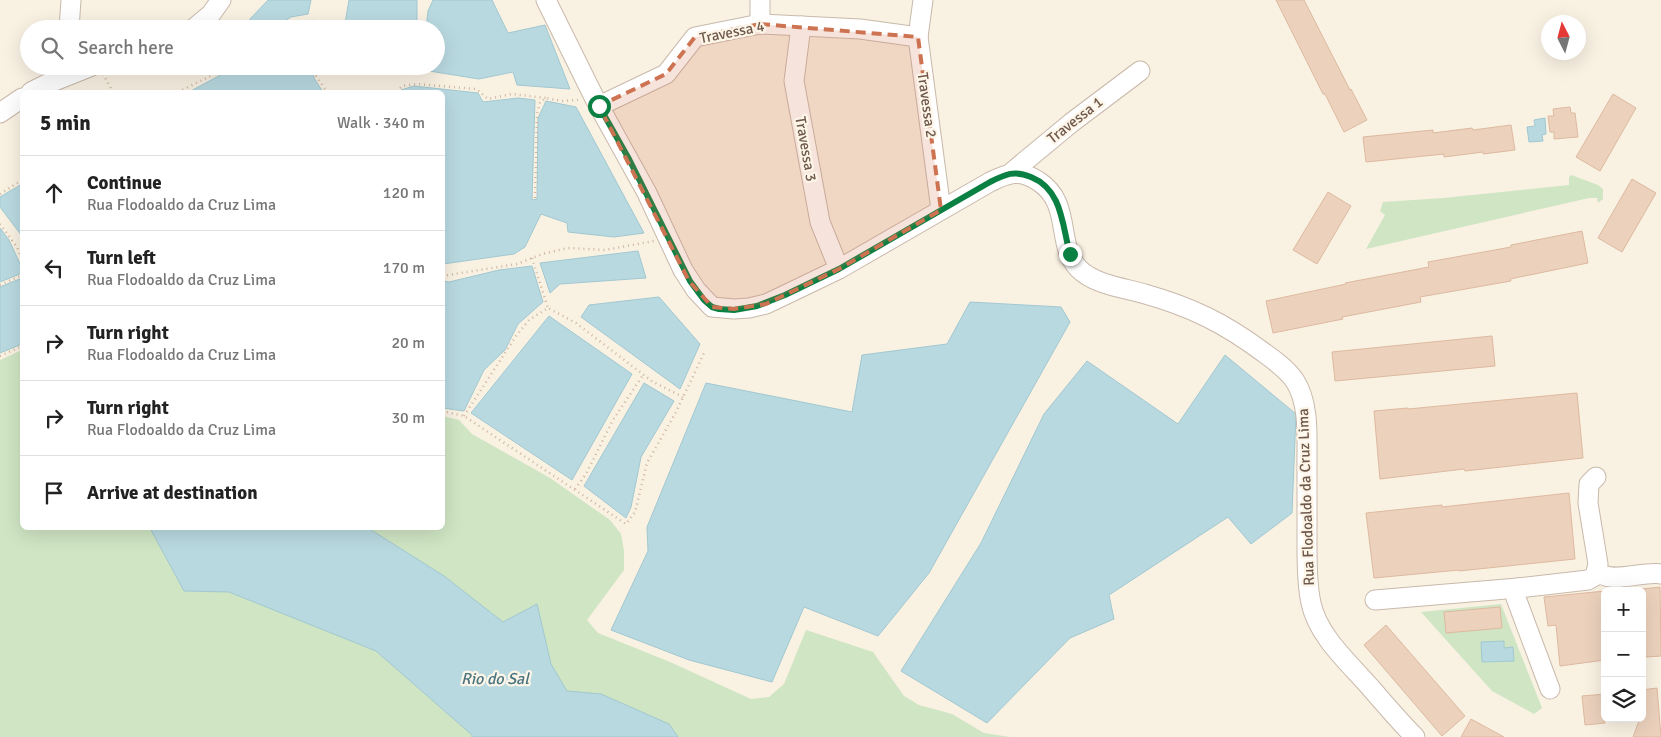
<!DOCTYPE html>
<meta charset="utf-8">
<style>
:root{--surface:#fff;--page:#f6f6f6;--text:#222;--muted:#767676;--line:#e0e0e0}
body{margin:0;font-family:Signika,sans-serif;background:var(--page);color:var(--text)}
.controls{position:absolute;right:15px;bottom:15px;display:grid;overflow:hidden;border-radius:8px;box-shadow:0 5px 20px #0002}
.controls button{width:45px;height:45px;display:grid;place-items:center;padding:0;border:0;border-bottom:1px solid var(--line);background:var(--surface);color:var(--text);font:25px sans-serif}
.compass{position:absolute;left:1541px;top:15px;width:45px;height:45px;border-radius:50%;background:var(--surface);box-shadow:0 5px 20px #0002;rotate:354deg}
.stop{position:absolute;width:15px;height:15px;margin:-11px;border:4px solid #0b8043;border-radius:50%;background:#fff}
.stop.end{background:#0b8043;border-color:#fff;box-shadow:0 1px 5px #0008}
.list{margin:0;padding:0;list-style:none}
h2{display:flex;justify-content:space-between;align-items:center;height:65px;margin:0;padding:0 20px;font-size:21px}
h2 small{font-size:16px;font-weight:400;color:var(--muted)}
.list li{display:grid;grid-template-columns:32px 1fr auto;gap:15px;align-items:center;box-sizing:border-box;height:75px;padding:0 20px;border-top:1px solid var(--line)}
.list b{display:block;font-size:19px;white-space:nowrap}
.list p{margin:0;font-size:16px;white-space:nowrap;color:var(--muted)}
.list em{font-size:16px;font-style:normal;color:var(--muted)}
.icon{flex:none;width:28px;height:28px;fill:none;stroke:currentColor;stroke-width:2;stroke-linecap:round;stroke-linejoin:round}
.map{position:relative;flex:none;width:1661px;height:737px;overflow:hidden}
.search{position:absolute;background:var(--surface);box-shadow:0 5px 20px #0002;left:20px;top:20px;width:425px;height:55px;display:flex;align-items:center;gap:12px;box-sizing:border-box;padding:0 18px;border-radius:28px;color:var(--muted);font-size:19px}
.panel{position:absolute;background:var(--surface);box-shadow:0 5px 20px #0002;left:20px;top:90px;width:425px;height:440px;border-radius:8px}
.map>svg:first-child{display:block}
</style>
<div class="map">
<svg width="1661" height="737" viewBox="0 0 1661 737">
<rect width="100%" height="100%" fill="#f9f1e2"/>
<g fill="#cfe5c3">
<polygon points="1571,175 1598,185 1603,189 1603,199 1598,203 1597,198 1589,198 1366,249 1385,215 1380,211 1383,202 1443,198 1569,185 1569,177"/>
<polygon points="22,350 22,528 442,528 443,416 459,420 472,434 550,478 610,520 621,534 624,551 624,570 587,620 598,633 670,662 751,699 769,697 784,684 806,630 873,652 904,696 919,705 952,714 984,733 1010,737 0,737 0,360"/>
<polygon points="1501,604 1542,708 1534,714 1492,691 1421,612"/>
</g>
<g fill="#b9d9e0" stroke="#a1c8d1">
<polygon points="268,0 311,0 308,14 291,17 273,29 247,29 250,19"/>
<polygon points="349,0 417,0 417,29 344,29"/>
<polygon points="433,0 492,0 508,33 545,25 570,89 517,85 513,72 479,79 423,70 424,66 436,66 436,29 426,29 428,11"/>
<polygon points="237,66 311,66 314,78 323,92 189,92"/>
<polygon points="343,66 418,66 418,72 345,72"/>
<polygon points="414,86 478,93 483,102 518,98 535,100 532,200 537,199 538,118 546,101 576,107 644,233 614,237 568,232 567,223 541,214 525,247 514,254 443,264 442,92 399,92 401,90"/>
<polygon points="1545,118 1546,134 1542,135 1543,141 1529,142 1527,127 1535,126 1534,120"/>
<polygon points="22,184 22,236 0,207 0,197"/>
<polygon points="0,228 9,240 22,268 22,273 0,282"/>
<polygon points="638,251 646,278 560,284 550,293 540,263"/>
<polygon points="532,266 543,302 518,324 505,350 484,370 464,411 443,408 443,281 449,282 499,270"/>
<polygon points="22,278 22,344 0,353 0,287"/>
<polygon points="659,297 700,344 680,389 581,317 589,305"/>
<polygon points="970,302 1061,307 1070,322 929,573 878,636 804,607 772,682 689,660 611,630 648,551 647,527 706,383 852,412 862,355 947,344"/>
<polygon points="549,316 632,374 572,480 471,413"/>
<polygon points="1225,355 1296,414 1292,513 1251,544 1228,517 1109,595 1114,619 1070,638 987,723 901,671 981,543 1044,414 1087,361 1178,424"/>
<polygon points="644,383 674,401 641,457 631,507 626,518 584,486"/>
<polygon points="150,528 368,528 444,576 503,622 537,604 551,664 567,691 601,694 669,724 678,737 472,737 472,735 376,651 229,592 184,591"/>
<polygon points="1504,641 1504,648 1513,647 1514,661 1482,662 1481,642"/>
</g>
<g fill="#ecd2bd" stroke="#ddb99f">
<polygon points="1276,0 1304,0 1350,90 1351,89 1367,120 1344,132 1325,94 1323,94"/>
<polygon points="1613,94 1636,108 1600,171 1576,157"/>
<polygon points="1570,107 1571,113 1575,113 1578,137 1554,139 1554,132 1550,132 1548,116 1554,116 1553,109"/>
<polygon points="1511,125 1515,150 1483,154 1483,152 1444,157 1444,154 1366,162 1363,137 1433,130 1433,133 1472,128 1473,130"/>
<polygon points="1632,179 1656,193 1622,252 1598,238"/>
<polygon points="1328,192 1351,206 1317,264 1293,250"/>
<polygon points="1582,231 1588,263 1510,279 1511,281 1420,297 1421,302 1342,317 1343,319 1273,333 1266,301 1346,284 1345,283 1429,267 1428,262 1511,247 1511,245"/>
<polygon points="1492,336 1495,366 1335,381 1332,352"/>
<polygon points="1577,393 1583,458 1465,471 1464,469 1380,479 1374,411 1408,408 1408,409"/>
<polygon points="1569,493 1575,559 1459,571 1459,570 1374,578 1366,513 1442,505 1442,507"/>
<polygon points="1660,587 1661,656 1646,657 1642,625 1642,589"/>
<polygon points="1605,591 1605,660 1560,666 1556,625 1548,626 1544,597"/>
<polygon points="1500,607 1502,628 1446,633 1444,612"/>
<polygon points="1386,625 1465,716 1442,736 1364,645"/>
<polygon points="1657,688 1661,737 1633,737 1640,718 1642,718 1642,690"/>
<polygon points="1605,694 1605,723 1585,725 1582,696"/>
<polygon points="1471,719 1504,737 1461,737"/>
</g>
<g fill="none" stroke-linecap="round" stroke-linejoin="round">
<g stroke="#c9b9ab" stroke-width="21">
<g id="minor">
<path d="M546,0L595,99L647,193L683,270L696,290L712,307L734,309L749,308L766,304L785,295L839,269L990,182C1008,173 1020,169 1038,181C1073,203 1055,245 1079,269C1095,285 1125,288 1145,294C1191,307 1224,323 1263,352C1274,360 1287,369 1295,381C1309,403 1307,434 1307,459C1307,488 1307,518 1307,547C1307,565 1307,585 1311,603C1318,636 1348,662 1370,687C1384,703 1399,721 1415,737"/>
<polyline points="760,0 760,24"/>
<polyline points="923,0 918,37 941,210"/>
<polyline points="801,26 794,81 820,222 839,269"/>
<polyline points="69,29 71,0"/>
<polyline points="193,29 211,14 221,0"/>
<polyline points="31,92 47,84 92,66"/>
<polyline points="599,106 666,74 695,37 760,24 860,29 918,37"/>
<polyline points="0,113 22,98"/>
<polyline points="1012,172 1071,123 1140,71"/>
<path d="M1597,570C1608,586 1644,570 1661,574"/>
<polyline points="1375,600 1518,588"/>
<polyline points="1550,689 1516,598 1518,588 1588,580 1595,576 1598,564 1588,503 1589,484 1596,477"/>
</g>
</g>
<g stroke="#d0b5a1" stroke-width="2.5" stroke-dasharray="1 4" stroke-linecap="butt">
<polyline points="289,29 296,24 313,21 313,29"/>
<polyline points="217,66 220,72"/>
<polyline points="314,66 316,76 327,92"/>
<polyline points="103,74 113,92"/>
<polyline points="178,92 231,66"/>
<polyline points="397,92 402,86 417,84 476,89 488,99 512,94 546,98"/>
<polyline points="0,194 22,180"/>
<polyline points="535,198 537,114 540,102 546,98 562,101 578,100"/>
<polyline points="0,224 17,247 22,260"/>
<polyline points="532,258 548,308"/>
<polyline points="442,276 517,264 542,254 568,248 605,250 654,241"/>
<polyline points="0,285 22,275"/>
<polyline points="0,356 22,346"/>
<polyline points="442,411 464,416 626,524 635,512 647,463 676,412 704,353"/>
<polyline points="464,416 516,336 529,320 548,308 576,323 653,382 683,397"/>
<polyline points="575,489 586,474 613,420 643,375"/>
</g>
<use href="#minor" stroke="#fff" stroke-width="19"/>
</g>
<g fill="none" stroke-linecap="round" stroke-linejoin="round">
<path stroke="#0b8043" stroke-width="6" d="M599,106L629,159L690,281L704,300L712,307L719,309L734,310L757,306L785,295L839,269L990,182C1006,174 1014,170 1031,177C1063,190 1062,226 1070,254"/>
</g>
<path fill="#cd7352" fill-opacity="0.2" stroke="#cd7352" stroke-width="4" stroke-dasharray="10 6" stroke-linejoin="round" d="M760,24L918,37L941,210L839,269L766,304L734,309L712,307L689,281L599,106L666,74L695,37Z"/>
<g text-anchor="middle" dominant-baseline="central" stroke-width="4.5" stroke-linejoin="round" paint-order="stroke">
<g font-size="15" fill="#6e594c" stroke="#fdf5e8">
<text transform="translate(732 32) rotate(-11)">Travessa 4</text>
<text transform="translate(927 105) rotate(82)">Travessa 2</text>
<text transform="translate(1075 120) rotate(-38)">Travessa 1</text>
<text transform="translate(806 149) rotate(80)">Travessa 3</text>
<text transform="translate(1306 497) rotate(-92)">Rua Flodoaldo da Cruz Lima</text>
</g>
<g font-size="16" font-style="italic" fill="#487480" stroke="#fdf5e8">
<text x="495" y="679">Rio do Sal</text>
</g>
</g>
</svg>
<div class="controls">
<button>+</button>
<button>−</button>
<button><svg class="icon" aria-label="layers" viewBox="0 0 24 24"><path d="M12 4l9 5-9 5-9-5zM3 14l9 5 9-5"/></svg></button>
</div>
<svg class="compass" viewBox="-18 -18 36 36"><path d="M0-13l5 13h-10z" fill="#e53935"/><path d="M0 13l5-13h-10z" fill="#767676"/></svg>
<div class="stop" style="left:599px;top:106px"></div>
<div class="stop end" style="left:1070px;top:254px"></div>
<div class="search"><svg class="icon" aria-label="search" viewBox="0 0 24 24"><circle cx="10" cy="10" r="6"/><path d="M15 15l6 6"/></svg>Search here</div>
<section class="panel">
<h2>5 min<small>Walk · 340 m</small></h2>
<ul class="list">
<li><svg class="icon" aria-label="ahead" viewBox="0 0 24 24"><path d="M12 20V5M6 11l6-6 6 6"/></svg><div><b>Continue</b><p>Rua Flodoaldo da Cruz Lima</p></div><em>120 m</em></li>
<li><svg class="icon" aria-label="left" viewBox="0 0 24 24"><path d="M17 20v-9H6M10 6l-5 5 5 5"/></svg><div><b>Turn left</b><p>Rua Flodoaldo da Cruz Lima</p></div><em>170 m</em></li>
<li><svg class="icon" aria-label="right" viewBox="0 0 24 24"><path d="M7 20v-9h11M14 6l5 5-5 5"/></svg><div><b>Turn right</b><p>Rua Flodoaldo da Cruz Lima</p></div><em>20 m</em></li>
<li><svg class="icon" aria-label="right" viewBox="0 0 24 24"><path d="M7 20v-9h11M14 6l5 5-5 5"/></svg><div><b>Turn right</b><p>Rua Flodoaldo da Cruz Lima</p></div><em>30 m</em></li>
<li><svg class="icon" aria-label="arrive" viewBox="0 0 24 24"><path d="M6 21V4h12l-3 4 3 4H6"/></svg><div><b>Arrive at destination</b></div></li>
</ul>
</section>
</div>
